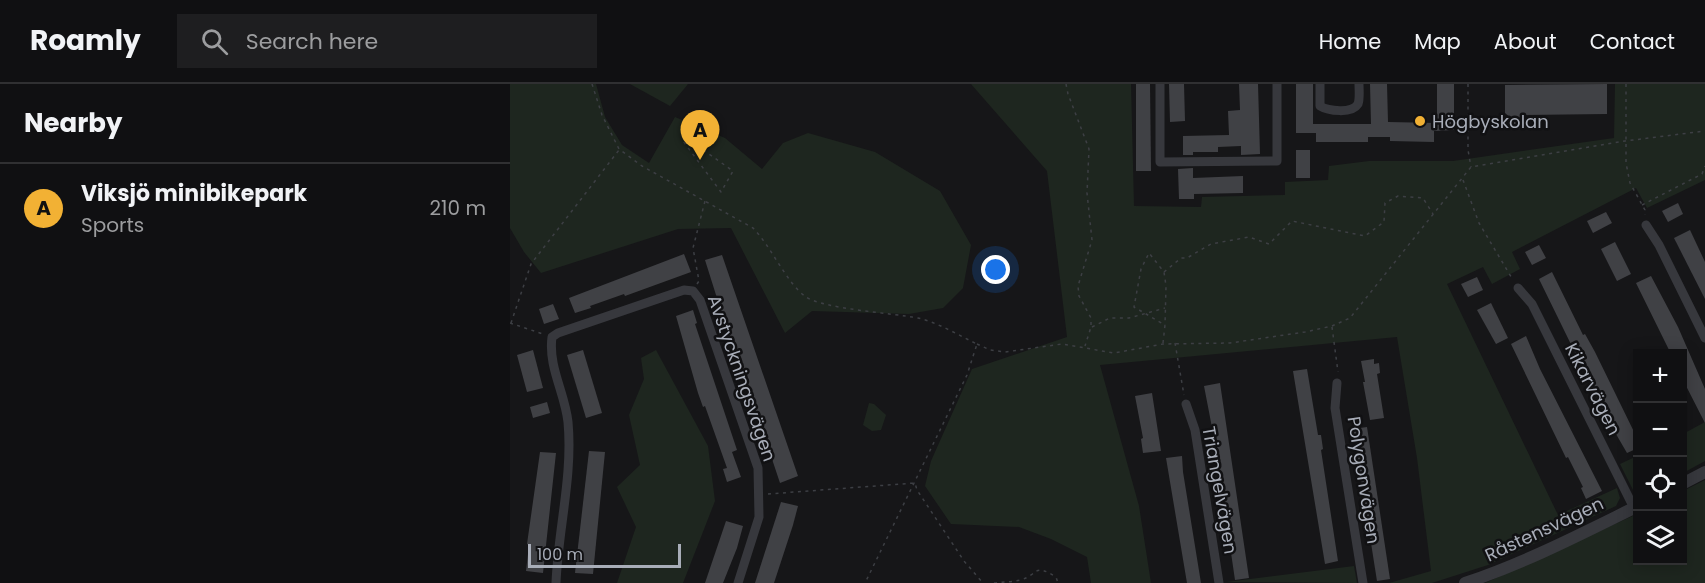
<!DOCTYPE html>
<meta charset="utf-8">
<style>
:root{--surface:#101012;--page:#1e1e20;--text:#f1f3f6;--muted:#9c9d9f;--line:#303032;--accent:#f2b134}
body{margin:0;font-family:Poppins,sans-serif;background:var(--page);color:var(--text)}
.controls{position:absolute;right:18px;bottom:18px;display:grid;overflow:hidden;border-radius:0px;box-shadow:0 3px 15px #0003}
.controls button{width:54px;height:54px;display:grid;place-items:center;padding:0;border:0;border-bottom:2px solid var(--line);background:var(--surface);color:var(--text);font:30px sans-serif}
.scale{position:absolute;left:18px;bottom:15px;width:153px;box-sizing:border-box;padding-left:6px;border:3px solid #a8adb8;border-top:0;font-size:16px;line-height:21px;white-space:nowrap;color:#a8adb8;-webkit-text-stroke:4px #111113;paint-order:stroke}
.you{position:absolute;left:486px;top:186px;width:21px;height:21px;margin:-15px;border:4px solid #fff;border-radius:50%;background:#1a73e8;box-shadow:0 0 0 9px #1a73e833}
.badge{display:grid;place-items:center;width:39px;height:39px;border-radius:50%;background:var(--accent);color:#111;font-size:20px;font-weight:700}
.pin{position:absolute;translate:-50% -50px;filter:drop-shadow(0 2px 3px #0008)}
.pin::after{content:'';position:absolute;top:32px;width:21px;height:18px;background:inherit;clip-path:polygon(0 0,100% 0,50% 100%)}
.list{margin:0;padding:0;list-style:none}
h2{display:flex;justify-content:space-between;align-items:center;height:78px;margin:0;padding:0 24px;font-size:26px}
h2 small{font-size:20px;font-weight:400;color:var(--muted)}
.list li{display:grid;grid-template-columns:39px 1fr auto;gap:18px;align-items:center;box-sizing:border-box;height:90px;padding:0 24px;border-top:2px solid var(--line)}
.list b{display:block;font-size:22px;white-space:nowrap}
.list p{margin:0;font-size:20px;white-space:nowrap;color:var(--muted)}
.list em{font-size:20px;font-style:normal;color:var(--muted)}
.icon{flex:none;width:33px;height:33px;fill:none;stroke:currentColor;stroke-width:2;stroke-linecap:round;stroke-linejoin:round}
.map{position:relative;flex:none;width:1195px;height:499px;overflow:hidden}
header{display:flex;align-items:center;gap:36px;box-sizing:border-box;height:84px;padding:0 30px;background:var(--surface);border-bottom:2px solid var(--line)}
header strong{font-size:28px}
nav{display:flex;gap:33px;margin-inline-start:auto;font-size:21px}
.search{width:420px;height:54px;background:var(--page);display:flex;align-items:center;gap:15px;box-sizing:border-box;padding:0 21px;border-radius:0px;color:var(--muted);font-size:22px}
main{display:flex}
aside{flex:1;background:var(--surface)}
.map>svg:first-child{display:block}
</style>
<header>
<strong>Roamly</strong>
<div class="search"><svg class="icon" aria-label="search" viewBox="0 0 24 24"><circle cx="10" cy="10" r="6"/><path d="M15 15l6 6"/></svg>Search here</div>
<nav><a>Home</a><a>Map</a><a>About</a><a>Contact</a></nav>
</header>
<main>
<aside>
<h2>Nearby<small></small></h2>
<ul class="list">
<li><span class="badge">A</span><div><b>Viksjö minibikepark</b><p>Sports</p></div><em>210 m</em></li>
</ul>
</aside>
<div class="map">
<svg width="1195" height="499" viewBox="0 0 1195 499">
<rect width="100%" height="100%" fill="#161618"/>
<g fill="#1e261f">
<polygon points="0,0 86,0 95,33 112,61 139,79 165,33 215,54 252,85 273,59 298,49 365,68 430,107 461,161 453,204 433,224 399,230 302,227 275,249 221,144 168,145 31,189 14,168 0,144"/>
<polygon points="120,0 178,0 160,22"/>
<polygon points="461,0 621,0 624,122 691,123 692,113 775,111 775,98 818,96 819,82 859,77 943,77 1104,54 1105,0 1195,0 1195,96 1137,124 1126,104 1002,168 1010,185 982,200 973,183 937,200 1048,431 1107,404 1110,414 1106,422 978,481 922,499 879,499 921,487 907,374 887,253 590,281 629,422 641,499 581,499 577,473 541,455 509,443 441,440 415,402 421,377 462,285 557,253 537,87"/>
<polygon points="146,266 198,362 205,417 173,499 107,499 126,443 107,403 130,381 119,331 134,295 131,274"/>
<polygon points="359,319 364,320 376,331 371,346 362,347 353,341"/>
<polygon points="1195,338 1195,377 1173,389 1173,350"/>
<polygon points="1127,372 1127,409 1124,408 1110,380"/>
<polygon points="1195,396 1195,499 975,499 1127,430 1128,476 1172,476 1173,407"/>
<polygon points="844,482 847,499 716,498"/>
</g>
<g fill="#404145">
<polygon points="626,0 640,0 641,87 626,87"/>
<polygon points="659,0 674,0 675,37 660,38"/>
<polygon points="729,0 748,0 750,70 731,71 731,62 708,63 708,68 683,68 683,71 673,71 673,52 719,51 718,27 730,26"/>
<polygon points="786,0 803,0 803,40 861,40 860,0 877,0 878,38 927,39 927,0 944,0 944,46 924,47 924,58 880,57 880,53 858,53 858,58 806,58 806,49 786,49"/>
<polygon points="1097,0 1097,30 1014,31 1014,45 1003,45 1002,35 995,29 995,1"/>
<rect x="786" y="66" width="14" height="28"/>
<polygon points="683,84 683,94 733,92 733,109 684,110 684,115 669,115 668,85"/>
<polygon points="1168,119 1173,130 1158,138 1152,127"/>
<polygon points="1096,128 1102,139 1083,149 1077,137"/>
<polygon points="1180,146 1195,178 1195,215 1164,154"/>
<polygon points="1105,158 1121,190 1107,197 1091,165"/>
<polygon points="1029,161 1036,174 1022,181 1015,168"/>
<polygon points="174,170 181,188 115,212 114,210 80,222 81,224 65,229 59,214"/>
<polygon points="212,171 288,392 270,399 253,348 229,284 195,176"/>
<polygon points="1042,188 1073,251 1075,250 1085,268 1128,356 1128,364 1117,369 1099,338 1029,195"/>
<polygon points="1141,192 1168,243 1195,305 1195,339 1173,296 1173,270 1161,270 1126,199"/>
<polygon points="967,193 973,206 958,213 951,200"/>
<polygon points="981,219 998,254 986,260 967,226"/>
<polygon points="43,220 49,235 34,240 29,225"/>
<polygon points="183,226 187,239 185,240 227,366 222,368 231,393 217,398 213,385 217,384 195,322 193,323 188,309 166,232"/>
<polygon points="1016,252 1030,285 1092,407 1076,415 1071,404 1073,403 1058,373 1056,374 1001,260"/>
<polygon points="23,266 33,304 17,308 7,271"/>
<polygon points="73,266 92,329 76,334 57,271"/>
<polygon points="864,275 864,280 869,279 870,289 867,290 874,334 860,336 853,298 855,298 851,277"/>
<polygon points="797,285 808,351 811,351 813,365 811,366 828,477 815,480 783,287"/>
<polygon points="710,299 739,494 725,496 705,359 694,302"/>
<polygon points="642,309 651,367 633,369 631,355 633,354 625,312"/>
<polygon points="37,318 40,329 23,334 20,323"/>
<polygon points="857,343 880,495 867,497 843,345"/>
<polygon points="79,367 95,368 83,490 65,489"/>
<polygon points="30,368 46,369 33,489 16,487 19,461 17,460"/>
<polygon points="672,372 673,388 691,499 677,499 656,374"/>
<polygon points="271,418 288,422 283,441 264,499 245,499"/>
<polygon points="216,437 233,442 227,464 213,499 195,499"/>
</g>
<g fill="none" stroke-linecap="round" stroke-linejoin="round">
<g stroke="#3d3f44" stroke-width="1.5" stroke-dasharray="3 4.5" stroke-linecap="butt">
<path d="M82,0L92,31L109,65L132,82L243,144C261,162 277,200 296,213C314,225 382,229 408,234C429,239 448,251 467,260L457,291L355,499"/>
<polyline points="556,0 558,10 579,65 577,109 582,156 568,202 569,212 581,234 581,243 575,262"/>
<polyline points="958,0 958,66 961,83"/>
<polyline points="1116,0 1116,79 1120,99 1135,126 1135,131"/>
<polygon points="175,53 223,87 211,108 173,57"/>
<polyline points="953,96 969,139 1003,196"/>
<polyline points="1132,121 1192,90 1195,82"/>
<polyline points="654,188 671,174 677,174 701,160 739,153 759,160 782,137 855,152 874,138 875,119 888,112 913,114 923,130"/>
<polyline points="187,200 189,197 183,164 195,117"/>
<polyline points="0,239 33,250"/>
<polyline points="1,239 21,180 109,66"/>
<polyline points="582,243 600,234 619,234 655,224"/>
<polyline points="822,243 828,288"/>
<polyline points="653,259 655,241 624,223 631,185 639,169 654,188 656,202 655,241"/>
<polyline points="665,259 674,311"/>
<polyline points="467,260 480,266 495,268 552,260 604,269 653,260 720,259 795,248 822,242 840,234 961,83 1115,57 1195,47"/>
<polyline points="258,410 405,399 407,406 454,477 473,499"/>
<path d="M484,499C493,498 502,498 510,496C528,492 523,478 546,493L548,499"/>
</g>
<g stroke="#37383d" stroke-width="9">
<polyline points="650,0 650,78 767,77 767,0"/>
<path d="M810,0V22C818,27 842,30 848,20C850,15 849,6 849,0"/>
<polyline points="1136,141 1149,161 1195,254"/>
<polyline points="1008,204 1022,220 1124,424"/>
<polyline points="827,299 825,324 853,499"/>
<polyline points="676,320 685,346 709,499"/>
<path d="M46,499C48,446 63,392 58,338C55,309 38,283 42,253L48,249L174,206L183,207L190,216L248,384L249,433L228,499"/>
</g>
<g stroke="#37383d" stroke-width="12">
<polyline points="1172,400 1195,388"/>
<path d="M955,499C1015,479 1071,450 1128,422"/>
</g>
</g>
<circle fill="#f2b134" stroke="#111113" stroke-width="2" cx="910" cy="37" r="6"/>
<g text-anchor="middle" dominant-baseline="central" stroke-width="5" stroke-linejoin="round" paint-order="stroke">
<g font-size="18" fill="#a8adb8" stroke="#111113" text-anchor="start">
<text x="922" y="37">Högbyskolan</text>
</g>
<g font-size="18" fill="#a8adb8" stroke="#111113">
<text transform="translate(232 294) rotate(71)">Avstyckningsvägen</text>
<text transform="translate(1083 305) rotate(63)">Kikarvägen</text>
<text transform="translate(854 396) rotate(81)">Polygonvägen</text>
<text transform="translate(710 406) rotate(80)">Triangelvägen</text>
<text transform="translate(1034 445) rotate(-25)">Råstensvägen</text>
</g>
</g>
</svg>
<div class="controls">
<button>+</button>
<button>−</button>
<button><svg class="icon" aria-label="locate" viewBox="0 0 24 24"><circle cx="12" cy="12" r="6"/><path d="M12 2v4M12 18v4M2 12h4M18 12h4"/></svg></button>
<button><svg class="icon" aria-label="layers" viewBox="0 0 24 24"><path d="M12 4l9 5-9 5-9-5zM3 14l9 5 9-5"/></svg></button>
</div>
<div class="scale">100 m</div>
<div class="you"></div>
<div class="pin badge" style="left:190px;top:76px">A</div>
</div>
</main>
